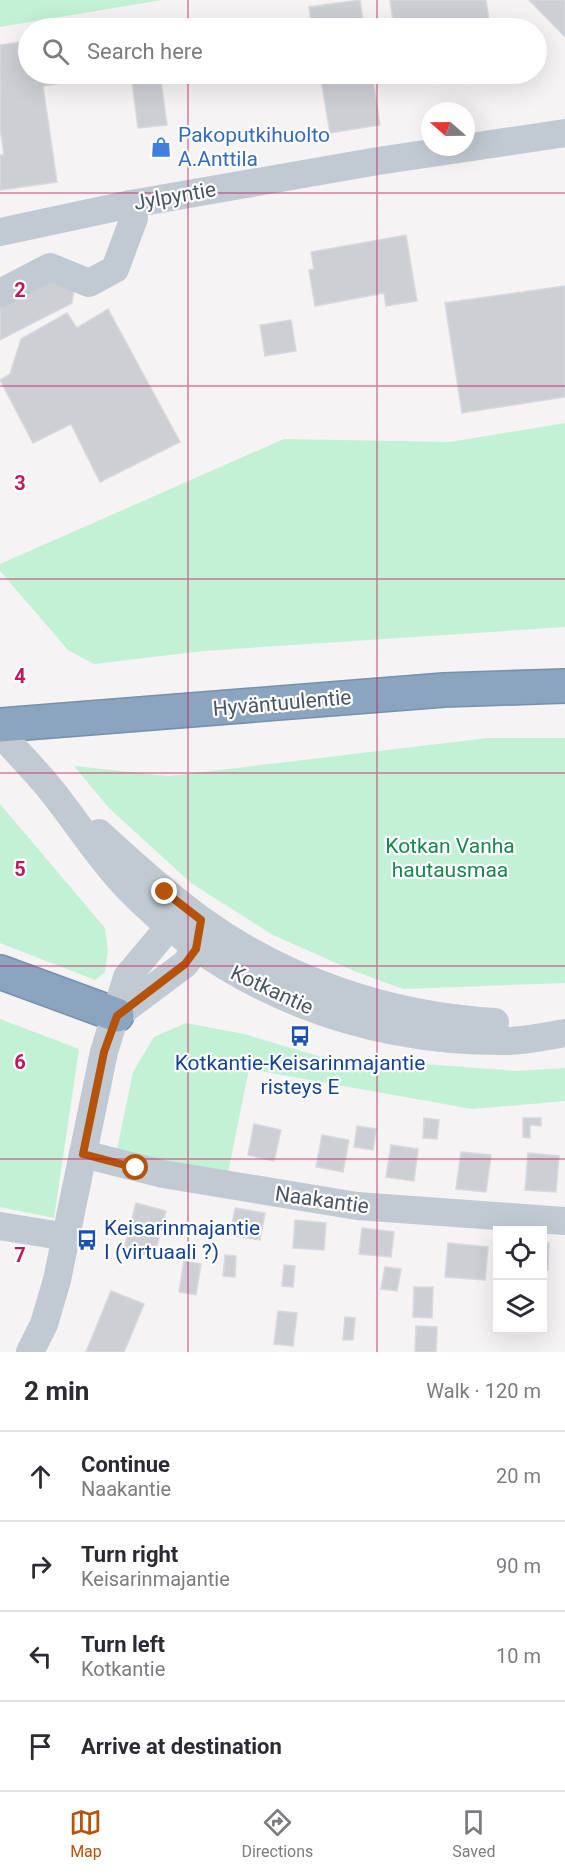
<!DOCTYPE html>
<meta charset="utf-8">
<style>
:root{--surface:#fff;--page:#f7f7f7;--text:#2b2b33;--muted:#7c7c81;--line:#e1e1e2;--accent:#b45309}
body{margin:0;font-family:Roboto,sans-serif;background:var(--page);color:var(--text)}
.controls{position:absolute;right:18px;bottom:18px;display:grid;overflow:hidden;border-radius:0px;box-shadow:0 6px 24px #0002}
.controls button{width:54px;height:54px;display:grid;place-items:center;padding:0;border:0;border-bottom:2px solid var(--line);background:var(--surface);color:var(--text);font:30px sans-serif}
.compass{position:absolute;left:421px;top:102px;width:54px;height:54px;border-radius:50%;background:var(--surface);box-shadow:0 6px 24px #0002;rotate:290deg}
.stop{position:absolute;width:18px;height:18px;margin:-14px;border:4px solid #b45309;border-radius:50%;background:#fff}
.stop.end{background:#b45309;border-color:#fff;box-shadow:0 2px 6px #0008}
.list{margin:0;padding:0;list-style:none}
h2{display:flex;justify-content:space-between;align-items:center;height:78px;margin:0;padding:0 24px;font-size:26px}
h2 small{font-size:20px;font-weight:400;color:var(--muted)}
.list li{display:grid;grid-template-columns:39px 1fr auto;gap:18px;align-items:center;box-sizing:border-box;height:90px;padding:0 24px;border-top:2px solid var(--line)}
.list b{display:block;font-size:22px;white-space:nowrap}
.list p{margin:0;font-size:20px;white-space:nowrap;color:var(--muted)}
.list em{font-size:20px;font-style:normal;color:var(--muted)}
.icon{flex:none;width:33px;height:33px;fill:none;stroke:currentColor;stroke-width:2;stroke-linecap:round;stroke-linejoin:round}
.map{position:relative;flex:none;width:565px;height:1352px;overflow:hidden}
.search{position:absolute;background:var(--surface);box-shadow:0 6px 24px #0002;left:18px;right:18px;top:18px;height:66px;display:flex;align-items:center;gap:15px;box-sizing:border-box;padding:0 21px;border-radius:33px;color:var(--muted);font-size:22px}
.sheet{height:438px;background:var(--surface)}
nav{display:flex;justify-content:space-around;align-items:center;box-sizing:border-box;height:84px;border-top:2px solid var(--line);background:var(--surface);font-size:16px;color:var(--muted)}
nav a{display:grid;justify-items:center;gap:3px}
nav .on{color:var(--accent)}
.map>svg:first-child{display:block}
</style>
<div class="map">
<svg width="565" height="1352" viewBox="0 0 565 1352">
<rect width="100%" height="100%" fill="#f5f3f3"/>
<g fill="#c3f1d5">
<polygon points="0,0 162,0 0,27"/>
<polygon points="565,423 565,627 203,651 94,664 68,650 0,571 0,564 284,439 450,442"/>
<polygon points="488,738 565,738 565,983 403,989 354,971 273,935 191,883 109,808 74,766 169,776"/>
<polygon points="0,804 105,928 108,951 105,972 95,980 0,943"/>
<polygon points="0,1019 79,1049 54,1218 0,1207"/>
<polygon points="186,1023 244,1034 318,1056 517,1071 565,1068 565,1101 472,1109 249,1069 228,1173 116,1154 133,1072 154,1037"/>
</g>
<g fill="#cdcfd5" stroke="#d7d9de" stroke-width="1.5">
<polygon points="360,0 364,28 312,28 309,7"/>
<polygon points="390,0 486,0 490,28 394,28"/>
<polygon points="529,0 565,0 565,37"/>
<polygon points="28,41 28,74 88,74 89,79 43,86 57,182 0,190 0,155 4,155 0,127 0,45"/>
<polygon points="131,74 160,74 167,125 138,128"/>
<polygon points="320,74 372,74 380,125 330,133"/>
<polygon points="406,235 417,301 386,306 384,293 315,306 309,270 314,269 311,252"/>
<polygon points="44,278 74,290 72,303 0,340 0,300"/>
<polygon points="565,286 565,397 462,413 445,303"/>
<polygon points="108,309 180,442 100,482 71,424 33,443 0,380 10,374 21,339 67,313 77,328"/>
<polygon points="291,320 296,351 265,356 260,325"/>
<polygon points="424,1118 439,1120 437,1139 423,1138"/>
<polygon points="523,1118 541,1118 541,1126 530,1125 530,1138 523,1137"/>
<polygon points="254,1124 281,1130 274,1161 248,1155"/>
<polygon points="357,1126 376,1129 373,1150 354,1147"/>
<polygon points="322,1135 349,1140 343,1172 316,1167"/>
<polygon points="391,1145 418,1149 414,1181 386,1177"/>
<polygon points="461,1152 491,1155 486,1192 456,1189"/>
<polygon points="528,1153 559,1156 556,1192 525,1190"/>
<polygon points="136,1203 166,1211 154,1257 124,1249"/>
<polygon points="235,1208 265,1213 260,1240 230,1235"/>
<polygon points="295,1220 326,1223 324,1250 293,1248"/>
<polygon points="362,1228 394,1232 391,1257 359,1254"/>
<polygon points="448,1243 488,1247 485,1280 445,1277"/>
<polygon points="542,1243 549,1243 548,1270 542,1270"/>
<polygon points="225,1255 236,1256 235,1277 223,1276"/>
<polygon points="184,1261 201,1264 196,1295 179,1292"/>
<polygon points="284,1265 295,1266 293,1287 282,1286"/>
<polygon points="385,1267 401,1269 397,1291 381,1289"/>
<polygon points="414,1287 433,1287 432,1318 413,1317"/>
<polygon points="111,1291 144,1304 124,1352 86,1352"/>
<polygon points="278,1311 297,1313 293,1346 274,1344"/>
<polygon points="345,1317 355,1318 353,1340 343,1340"/>
<polygon points="416,1326 437,1327 436,1352 415,1352"/>
</g>
<g fill="none" stroke-linecap="round" stroke-linejoin="round">
<g stroke="#7690ad" stroke-width="36">
<g id="highway">
<polyline points="0,725 444,690 565,686"/>
<polyline points="0,972 117,1015"/>
</g>
</g>
<g stroke="#c1cad2" stroke-width="28">
<polyline points="0,232 131,204 378,161 565,133"/>
<polyline points="0,293 50,267 89,283 115,269 134,218 131,204"/>
<path d="M0,733C17,752 35,770 51,790C77,822 98,857 127,887C227,991 362,1042 506,1041C526,1041 546,1036 565,1033"/>
<path d="M99,833C132,863 165,893 200,919C285,981 390,1016 495,1022"/>
<polyline points="117,1015 185,964 196,949 199,930"/>
<polyline points="83,1154 163,1174 357,1206 565,1221"/>
<polyline points="0,1226 67,1237"/>
<polyline points="30,1352 44,1324 57,1280 104,1052 127,977 169,927 187,923"/>
</g>
<use href="#highway" stroke="#8ba5c1" stroke-width="33"/>
</g>
<g fill="none" stroke-linecap="round" stroke-linejoin="round">
<polyline stroke="#b45309" stroke-width="8" points="136,1168 83,1154 104,1052 117,1016 185,964 196,949 201,920 165,892"/>
</g>
<path fill="none" stroke="#c2185b" stroke-width="1.5" stroke-opacity="0.55" d="M188,0V28M377,0V28M188,74V1352M377,74V1352M0,193H565M0,386H565M0,579H565M0,773H565M0,966H565M0,1159H565"/>
<defs>
<g id="shop-bare" transform="scale(1.62)"><path d="M-5-2.5h2.3a2.7 3.5 0 0 1 5.4 0H5L5.5 6h-11ZM-1.5-2.5h3a1.5 2.3 0 0 0-3 0Z" fill="#3f7fe0" stroke="#fff" stroke-width="2.5" paint-order="stroke"/></g>
<g id="bus-bare" transform="scale(1.62)"><path d="M-5-6H5V4H4V6H2V4H-2V6H-4V4H-5ZM-3.5-4V0h7V-4ZM-3.5 1.2v1.5H-2V1.2ZM2 1.2v1.5H3.5V1.2Z" fill="#1a4fb4" stroke="#fff" stroke-width="2.5" paint-order="stroke"/></g>
</defs>
<g fill-rule="evenodd">
<use href="#shop-bare" x="161" y="147"/>
<use href="#bus-bare" x="300" y="1036"/>
<use href="#bus-bare" x="87" y="1240"/>
</g>
<g text-anchor="middle" dominant-baseline="central" stroke-width="4.5" stroke-linejoin="round" paint-order="stroke">
<g font-size="21" fill="#366cbe" stroke="#fff" text-anchor="start">
<text x="178" y="135">Pakoputkihuolto<tspan x="178" dy="24">A.Anttila</tspan></text>
</g>
<g font-size="21" fill="#4a5661" stroke="#fff">
<text transform="translate(175 196) rotate(-10)">Jylpyntie</text>
<text transform="translate(282 703) rotate(-5)">Hyväntuulentie</text>
<text transform="translate(272 990) rotate(25)">Kotkantie</text>
<text transform="translate(322 1200) rotate(8)">Naakantie</text>
</g>
<g font-size="21" fill="#17864f" stroke="#fff">
<text x="450" y="846">Kotkan Vanha<tspan x="450" dy="24">hautausmaa</tspan></text>
</g>
<g font-size="21" fill="#164399" stroke="#fff">
<text x="300" y="1063">Kotkantie-Keisarinmajantie<tspan x="300" dy="24">risteys E</tspan></text>
<text x="104" y="1228" text-anchor="start">Keisarinmajantie<tspan x="104" dy="24">I (virtuaali ?)</tspan></text>
</g>
</g>
<g font-size="20" text-anchor="middle" font-weight="bold" fill="#c2185b" stroke="#fff" stroke-width="4.5" stroke-linejoin="round" paint-order="stroke">
<text x="20" y="297">2</text>
<text x="20" y="490">3</text>
<text x="20" y="683">4</text>
<text x="20" y="876">5</text>
<text x="20" y="1069">6</text>
<text x="20" y="1262">7</text>
</g>
</svg>
<div class="controls">
<button><svg class="icon" aria-label="locate" viewBox="0 0 24 24"><circle cx="12" cy="12" r="6"/><path d="M12 2v4M12 18v4M2 12h4M18 12h4"/></svg></button>
<button><svg class="icon" aria-label="layers" viewBox="0 0 24 24"><path d="M12 4l9 5-9 5-9-5zM3 14l9 5 9-5"/></svg></button>
</div>
<svg class="compass" viewBox="-18 -18 36 36"><path d="M0-13l5 13h-10z" fill="#e53935"/><path d="M0 13l5-13h-10z" fill="#7c7c81"/></svg>
<div class="stop" style="left:136px;top:1168px"></div>
<div class="stop end" style="left:165px;top:892px"></div>
<div class="search"><svg class="icon" aria-label="search" viewBox="0 0 24 24"><circle cx="10" cy="10" r="6"/><path d="M15 15l6 6"/></svg>Search here</div>
</div>
<section class="sheet">
<h2>2 min<small>Walk · 120 m</small></h2>
<ul class="list">
<li><svg class="icon" aria-label="ahead" viewBox="0 0 24 24"><path d="M12 20V5M6 11l6-6 6 6"/></svg><div><b>Continue</b><p>Naakantie</p></div><em>20 m</em></li>
<li><svg class="icon" aria-label="right" viewBox="0 0 24 24"><path d="M7 20v-9h11M14 6l5 5-5 5"/></svg><div><b>Turn right</b><p>Keisarinmajantie</p></div><em>90 m</em></li>
<li><svg class="icon" aria-label="left" viewBox="0 0 24 24"><path d="M17 20v-9H6M10 6l-5 5 5 5"/></svg><div><b>Turn left</b><p>Kotkantie</p></div><em>10 m</em></li>
<li><svg class="icon" aria-label="arrive" viewBox="0 0 24 24"><path d="M6 21V4h12l-3 4 3 4H6"/></svg><div><b>Arrive at destination</b></div></li>
</ul>
</section>
<nav>
<a class="on"><svg class="icon" aria-label="map" viewBox="0 0 24 24"><path d="M3 6l6-2 6 2 6-2v14l-6 2-6-2-6 2zM9 4v14M15 6v14"/></svg>Map</a>
<a><svg class="icon" aria-label="directions" viewBox="0 0 24 24"><path d="M12 3l9 9-9 9-9-9zM9 14v-3h6M13 9l2 2-2 2"/></svg>Directions</a>
<a><svg class="icon" aria-label="saved" viewBox="0 0 24 24"><path d="M7 4h10v16l-5-4-5 4z"/></svg>Saved</a>
</nav>
